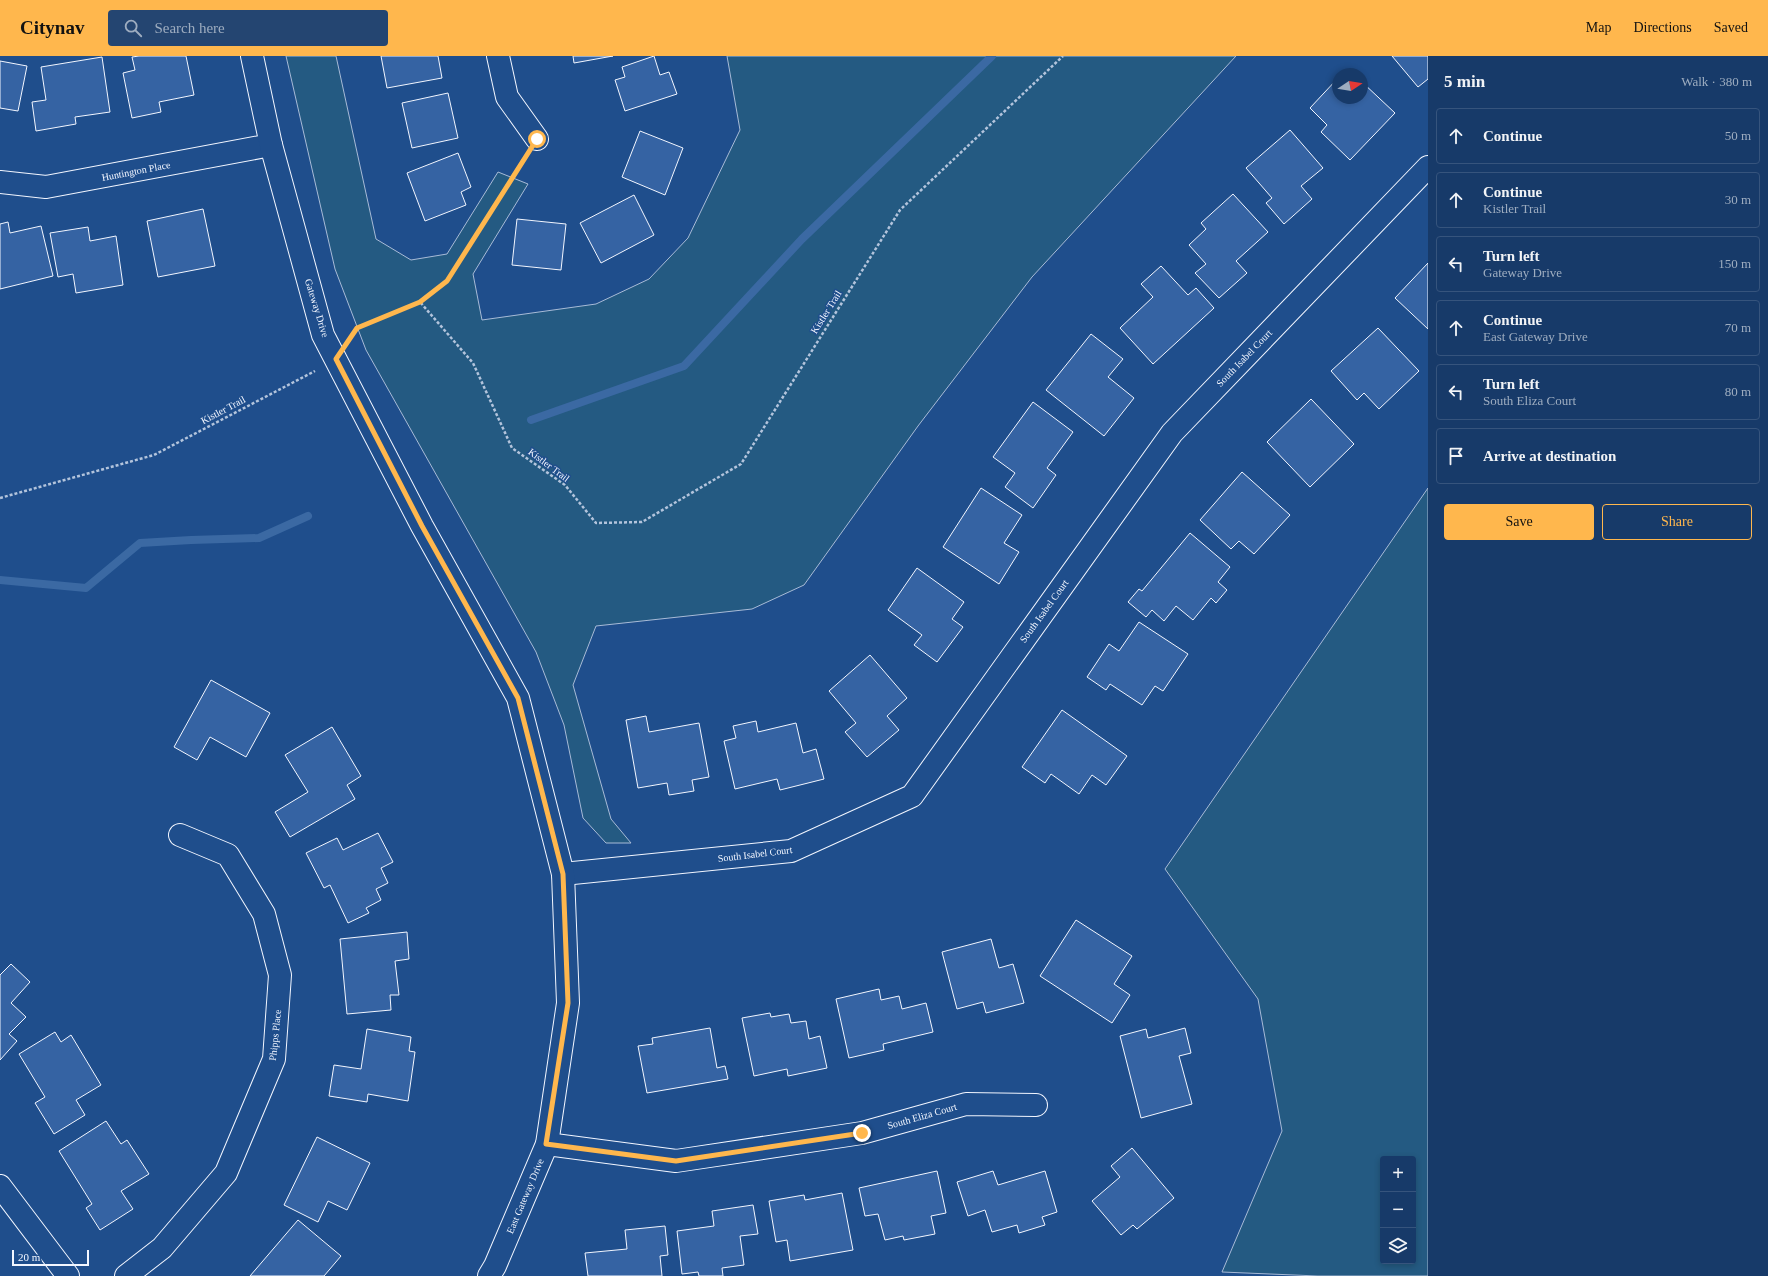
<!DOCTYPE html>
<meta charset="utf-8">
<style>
:root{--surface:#173a69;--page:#244571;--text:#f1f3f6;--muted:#9eadc0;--line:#36547d;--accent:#ffb74d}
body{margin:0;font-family:Georgia,serif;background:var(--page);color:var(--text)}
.controls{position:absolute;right:12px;bottom:12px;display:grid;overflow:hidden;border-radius:4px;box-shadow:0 2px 6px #0003}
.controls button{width:36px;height:36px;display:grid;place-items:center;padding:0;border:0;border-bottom:1px solid var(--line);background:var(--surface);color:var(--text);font:20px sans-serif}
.compass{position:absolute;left:1332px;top:12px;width:36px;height:36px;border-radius:50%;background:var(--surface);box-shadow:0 2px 6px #0003;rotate:78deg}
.scale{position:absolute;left:12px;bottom:10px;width:77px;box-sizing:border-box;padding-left:4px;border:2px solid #f2f6ff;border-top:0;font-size:11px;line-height:14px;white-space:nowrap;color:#f2f6ff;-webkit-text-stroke:3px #1f4e8c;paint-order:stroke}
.stop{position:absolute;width:12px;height:12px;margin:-9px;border:3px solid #ffb74d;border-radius:50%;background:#fff}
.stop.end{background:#ffb74d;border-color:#fff;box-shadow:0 1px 4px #0008}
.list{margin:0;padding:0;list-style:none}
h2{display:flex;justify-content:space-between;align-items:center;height:52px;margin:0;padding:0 16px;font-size:17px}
h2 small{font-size:13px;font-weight:400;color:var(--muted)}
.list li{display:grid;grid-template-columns:26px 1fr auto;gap:12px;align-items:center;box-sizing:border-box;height:56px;margin:0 8px 8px;padding:0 8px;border:1px solid var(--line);border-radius:4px}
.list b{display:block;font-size:15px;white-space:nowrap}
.list p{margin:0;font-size:13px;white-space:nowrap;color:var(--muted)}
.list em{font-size:13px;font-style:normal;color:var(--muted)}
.actions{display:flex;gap:8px;padding:12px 16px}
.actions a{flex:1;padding:9px 0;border:1px solid var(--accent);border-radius:4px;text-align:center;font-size:14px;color:var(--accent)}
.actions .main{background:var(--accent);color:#111}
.icon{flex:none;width:22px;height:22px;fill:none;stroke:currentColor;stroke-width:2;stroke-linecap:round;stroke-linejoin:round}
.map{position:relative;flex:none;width:1428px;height:1220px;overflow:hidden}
header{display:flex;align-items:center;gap:24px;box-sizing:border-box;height:56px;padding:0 20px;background:var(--accent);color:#111}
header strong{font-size:19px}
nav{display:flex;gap:22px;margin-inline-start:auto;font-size:14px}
.search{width:280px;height:36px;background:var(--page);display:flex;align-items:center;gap:10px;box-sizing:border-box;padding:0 14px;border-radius:4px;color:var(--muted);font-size:15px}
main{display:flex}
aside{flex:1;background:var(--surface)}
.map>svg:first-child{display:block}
</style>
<header>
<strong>Citynav</strong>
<div class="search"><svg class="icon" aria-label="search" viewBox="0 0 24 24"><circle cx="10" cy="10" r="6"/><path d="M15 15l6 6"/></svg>Search here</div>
<nav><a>Map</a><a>Directions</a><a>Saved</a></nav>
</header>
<main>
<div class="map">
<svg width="1428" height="1220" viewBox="0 0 1428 1220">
<rect width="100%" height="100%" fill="#1f4e8c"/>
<g fill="#245a82" stroke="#a8bbd7" fill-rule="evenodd">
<polygon points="286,0 336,0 376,183 411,204 447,198 498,116 528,128 473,218 482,264 596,248 649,223 688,182 740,74 727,0 1236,0 1032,221 918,370 804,529 752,553 596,570 573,629 611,763 631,787 606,787 583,762 564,669 536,596 366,294 335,213"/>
<path d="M1428,432V1220H1318L1222,1216L1282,1075L1258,943L1165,813ZM1383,1103H1413V1205H1383Z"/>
</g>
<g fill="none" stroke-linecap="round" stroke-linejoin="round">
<g stroke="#3b69a3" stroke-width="8">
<polyline points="531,364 684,310 802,183 992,0"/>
<polyline points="0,524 86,532 140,487 191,484 259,482 308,460"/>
</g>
</g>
<g fill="#3563a3" stroke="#f2f6ff">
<polygon points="139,0 186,0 194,39 159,46 161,56 132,62 123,17 135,14 132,1"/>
<polygon points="381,0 438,0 442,22 387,32"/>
<polygon points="573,0 613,0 574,7"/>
<polygon points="654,0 660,19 669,16 677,38 625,55 615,24 625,21 622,11"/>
<polygon points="1392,0 1428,0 1428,23 1418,31"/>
<polygon points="102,1 110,56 75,61 76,68 36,75 32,46 46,44 41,11"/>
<polygon points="0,5 27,10 18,55 0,52"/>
<polygon points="1338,22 1338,42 1362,42 1362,26 1395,57 1350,104 1321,76 1327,69 1310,52"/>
<polygon points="448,37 458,82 412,92 402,47"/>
<polygon points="1290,74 1323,112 1301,130 1312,143 1284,168 1266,147 1272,142 1246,112"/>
<polygon points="640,75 683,92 665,139 622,121"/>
<polygon points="458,97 471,131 461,136 466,149 425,165 407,117"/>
<polygon points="1233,138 1268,176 1236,205 1247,217 1219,242 1195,217 1206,208 1189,189 1206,173 1201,167"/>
<polygon points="634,139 654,179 601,207 580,167"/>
<polygon points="203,153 215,210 158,221 147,165"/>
<polygon points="517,163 566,168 561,214 512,209"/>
<polygon points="8,166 10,177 41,170 53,220 0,233 0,168"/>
<polygon points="88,171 90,185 116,180 123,229 76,237 73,218 58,221 50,177"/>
<polygon points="1428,207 1428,273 1395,242"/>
<polygon points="1161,210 1188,239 1196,232 1214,252 1153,308 1120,272 1153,241 1141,228"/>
<polygon points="1378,272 1419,315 1379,353 1364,337 1357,344 1331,315"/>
<polygon points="1091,278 1123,303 1108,321 1134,342 1104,380 1046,334"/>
<polygon points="1311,343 1354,388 1310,431 1267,386"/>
<polygon points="1033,346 1073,376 1047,412 1056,419 1033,452 1005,431 1015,417 993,401"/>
<polygon points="1242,416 1290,459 1254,498 1239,485 1231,493 1200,464"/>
<polygon points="981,432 1022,459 1004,487 1019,496 999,528 943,491"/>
<polygon points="1190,477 1230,511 1218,526 1227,534 1216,547 1211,542 1193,564 1176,550 1164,565 1152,554 1146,561 1128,546 1139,533 1142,535"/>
<polygon points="917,512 964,546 952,563 963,571 937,606 914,589 922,579 888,554"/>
<polygon points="1139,566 1188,598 1163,635 1155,630 1142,649 1110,628 1106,634 1087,621 1109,588 1119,595"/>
<polygon points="870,599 907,642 887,660 899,674 867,701 845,676 856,667 829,635"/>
<polygon points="211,624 270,657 246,701 210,681 197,704 174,691"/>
<polygon points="1062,654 1127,700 1106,729 1092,719 1079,738 1051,718 1045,727 1022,711"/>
<polygon points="646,660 649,676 699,667 709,721 692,724 694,735 669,739 667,727 638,732 626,664"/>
<polygon points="756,665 758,676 796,667 803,697 816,693 824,723 780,734 777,723 735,733 724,685 736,682 733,670"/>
<polygon points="332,671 361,720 347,729 355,743 290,781 275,756 308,736 285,699"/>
<polygon points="378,777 393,806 381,812 388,827 376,833 381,844 366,852 369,857 348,867 330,829 324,832 306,797 337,782 343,794"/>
<polygon points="1076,864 1132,900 1114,928 1130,939 1112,967 1040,920"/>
<polygon points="407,876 409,903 395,905 399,939 390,939 391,954 347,958 340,883"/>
<polygon points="991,883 999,912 1013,908 1024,947 986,957 983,946 957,953 942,896"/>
<polygon points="11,908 30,926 11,947 26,961 9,978 17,985 0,1004 0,919"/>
<polygon points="879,933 881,944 899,940 902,953 926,947 933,976 883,988 884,994 849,1002 836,943"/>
<polygon points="770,957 771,961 789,958 791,967 806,965 809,983 820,980 827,1012 788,1020 787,1013 754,1020 742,962"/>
<polygon points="710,972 717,1012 725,1010 728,1023 647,1037 638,990 653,988 652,982"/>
<polygon points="1185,972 1191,997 1179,1000 1192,1048 1141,1062 1120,980 1146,973 1148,982"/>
<polygon points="367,973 411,981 409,995 415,996 408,1045 368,1038 367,1046 329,1040 334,1009 361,1013"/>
<polygon points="55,976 61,986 71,979 101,1029 76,1044 85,1059 54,1078 35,1047 45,1041 19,998"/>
<polygon points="106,1065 121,1088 127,1084 149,1118 121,1135 133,1153 100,1174 86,1152 92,1148 59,1095"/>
<polygon points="317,1081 370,1107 347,1154 328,1145 318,1166 284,1149"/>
<polygon points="1132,1092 1174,1142 1137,1173 1133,1169 1121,1179 1092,1145 1120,1121 1111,1110"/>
<polygon points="937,1115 946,1157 931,1160 935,1178 904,1184 903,1180 885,1184 878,1158 865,1160 859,1132"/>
<polygon points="993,1115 998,1129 1045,1115 1057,1156 1042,1161 1045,1169 1019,1177 1017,1169 992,1176 985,1154 968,1160 957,1126"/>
<polygon points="842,1137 853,1194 790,1205 787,1184 776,1186 769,1145 804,1139 805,1144"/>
<polygon points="753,1149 758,1178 740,1180 744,1209 722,1212 723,1220 699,1220 698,1216 682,1218 677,1175 714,1170 712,1155"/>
<polygon points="298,1164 341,1200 324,1220 250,1220"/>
<polygon points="665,1170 668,1199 660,1200 662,1220 588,1220 585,1197 627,1193 625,1174"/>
</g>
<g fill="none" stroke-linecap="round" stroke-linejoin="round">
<g stroke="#f2f6ff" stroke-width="24">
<g id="minor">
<polyline points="498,0 507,41 537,83"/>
<polyline points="0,126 46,131 271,89"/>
<polyline points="563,818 791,795 912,740 1172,377 1428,111"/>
<polyline points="547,1088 676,1105 862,1077 966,1048 1036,1049"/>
<polyline points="0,1130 68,1220"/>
<polyline points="126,1220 162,1192 226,1117 274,1003 280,919 264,858 228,799 180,779"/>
</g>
</g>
<g stroke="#f2f6ff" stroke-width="24">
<polyline id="tertiary" points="252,0 271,89 323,279 422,470 518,642 563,818 568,947 547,1088 495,1210 489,1220"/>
</g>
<g stroke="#b3c4dc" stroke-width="2.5" stroke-dasharray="3 2" stroke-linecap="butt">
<polyline points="420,246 447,225 524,102"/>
<polyline points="351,281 357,272 420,246 473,307 512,392 565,429 596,467 642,466 741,408 900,154 1063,0"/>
<polyline points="0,442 154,399 315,315"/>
</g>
<use href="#minor" stroke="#1f4e8c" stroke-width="22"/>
<use href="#tertiary" stroke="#1f4e8c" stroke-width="22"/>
</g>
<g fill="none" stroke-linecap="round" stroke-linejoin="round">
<polyline stroke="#ffb74d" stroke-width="5" points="537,83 447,225 420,246 357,272 336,303 422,470 518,642 563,818 568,947 546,1088 676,1105 862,1077"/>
</g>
<g text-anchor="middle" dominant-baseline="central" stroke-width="3" stroke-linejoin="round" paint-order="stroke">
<g font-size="10" fill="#f2f6ff" stroke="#1f4e8c">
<text transform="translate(136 115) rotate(-11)">Huntington Place</text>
<text transform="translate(317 252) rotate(73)">Gateway Drive</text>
<text transform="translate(826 256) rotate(-58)">Kistler Trail</text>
<text transform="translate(1244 302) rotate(-46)">South Isabel Court</text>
<text transform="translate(223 354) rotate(-28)">Kistler Trail</text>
<text transform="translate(549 409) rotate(37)">Kistler Trail</text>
<text transform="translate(1044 555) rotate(-54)">South Isabel Court</text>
<text transform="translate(755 798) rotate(-7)">South Isabel Court</text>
<text transform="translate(275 979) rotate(-84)">Phipps Place</text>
<text transform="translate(922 1060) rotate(-16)">South Eliza Court</text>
<text transform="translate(525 1140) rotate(-67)">East Gateway Drive</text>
</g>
</g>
</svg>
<div class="controls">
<button>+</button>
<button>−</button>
<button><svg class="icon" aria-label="layers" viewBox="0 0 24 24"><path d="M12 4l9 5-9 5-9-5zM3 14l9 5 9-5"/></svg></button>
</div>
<svg class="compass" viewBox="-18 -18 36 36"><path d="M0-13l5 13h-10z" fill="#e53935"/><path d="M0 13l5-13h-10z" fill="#9eadc0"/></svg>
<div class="scale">20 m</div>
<div class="stop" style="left:537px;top:83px"></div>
<div class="stop end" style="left:862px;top:1077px"></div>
</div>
<aside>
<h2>5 min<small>Walk · 380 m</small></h2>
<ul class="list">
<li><svg class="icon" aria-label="ahead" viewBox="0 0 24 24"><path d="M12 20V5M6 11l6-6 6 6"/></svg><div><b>Continue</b></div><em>50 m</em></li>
<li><svg class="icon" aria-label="ahead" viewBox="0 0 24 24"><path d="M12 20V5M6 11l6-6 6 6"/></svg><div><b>Continue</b><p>Kistler Trail</p></div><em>30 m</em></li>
<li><svg class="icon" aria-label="left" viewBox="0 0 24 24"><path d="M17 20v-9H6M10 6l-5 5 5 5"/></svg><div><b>Turn left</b><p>Gateway Drive</p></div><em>150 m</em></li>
<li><svg class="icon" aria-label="ahead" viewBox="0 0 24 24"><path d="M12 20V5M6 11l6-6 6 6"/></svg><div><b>Continue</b><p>East Gateway Drive</p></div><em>70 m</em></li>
<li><svg class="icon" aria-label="left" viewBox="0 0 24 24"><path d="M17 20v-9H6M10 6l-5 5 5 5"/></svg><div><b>Turn left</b><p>South Eliza Court</p></div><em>80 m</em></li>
<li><svg class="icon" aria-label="arrive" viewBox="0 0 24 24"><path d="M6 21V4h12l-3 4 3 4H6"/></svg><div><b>Arrive at destination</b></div></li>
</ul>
<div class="actions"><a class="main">Save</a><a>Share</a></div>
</aside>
</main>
